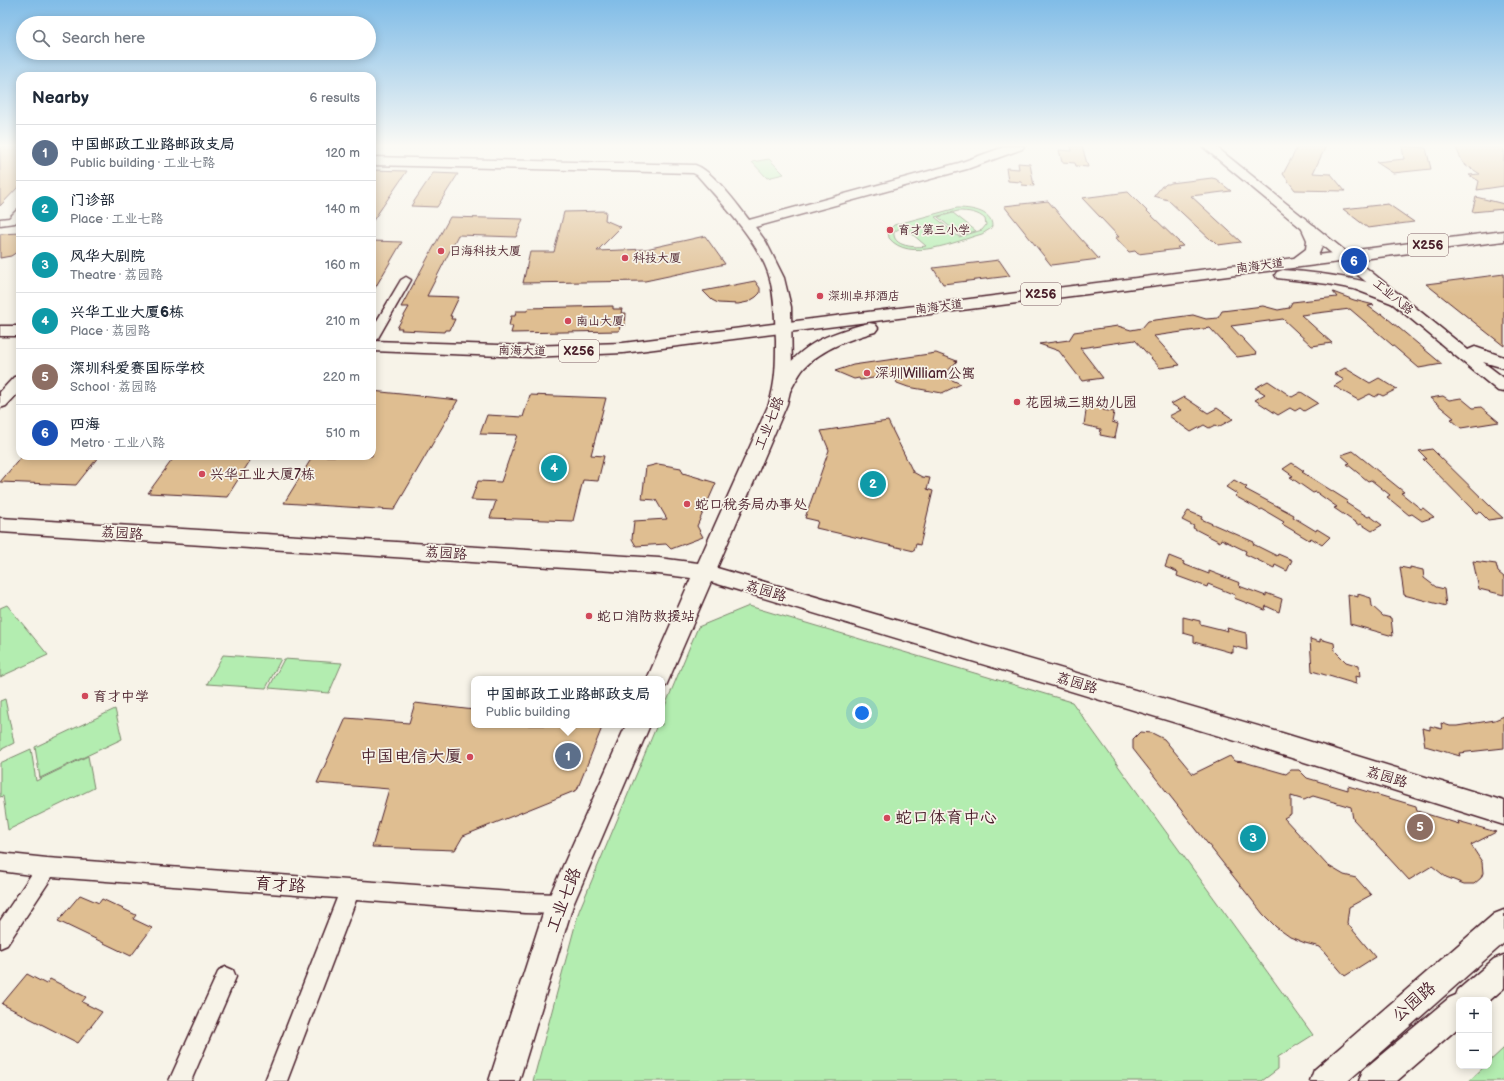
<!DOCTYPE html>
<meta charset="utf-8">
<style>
:root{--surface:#fff;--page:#f2f2f3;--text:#1f2937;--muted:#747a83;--line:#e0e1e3;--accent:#d1495b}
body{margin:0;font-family:"Balsamiq Sans","LXGW WenKai TC",sans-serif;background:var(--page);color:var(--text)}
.controls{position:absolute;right:12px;bottom:12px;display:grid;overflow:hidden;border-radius:8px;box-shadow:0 2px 10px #0003}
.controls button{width:36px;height:36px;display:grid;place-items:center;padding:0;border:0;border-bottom:1px solid var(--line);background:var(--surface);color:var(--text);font:20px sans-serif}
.you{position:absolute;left:862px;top:713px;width:14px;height:14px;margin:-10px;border:3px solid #fff;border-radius:50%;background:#1a73e8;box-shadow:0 0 0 6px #1a73e833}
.badge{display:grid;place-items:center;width:26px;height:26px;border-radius:50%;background:var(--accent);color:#fff;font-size:13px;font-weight:700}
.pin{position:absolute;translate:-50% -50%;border:2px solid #fff;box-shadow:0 1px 4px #0006}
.popup{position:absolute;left:471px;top:676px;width:194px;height:52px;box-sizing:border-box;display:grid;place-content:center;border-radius:8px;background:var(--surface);filter:drop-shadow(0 1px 3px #0005);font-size:13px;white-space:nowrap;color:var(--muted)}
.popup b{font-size:15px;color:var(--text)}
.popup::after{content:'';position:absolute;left:50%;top:100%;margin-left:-8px;border:8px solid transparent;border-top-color:var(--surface)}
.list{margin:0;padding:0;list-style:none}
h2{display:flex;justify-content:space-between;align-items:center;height:52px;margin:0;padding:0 16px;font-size:17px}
h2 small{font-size:13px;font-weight:400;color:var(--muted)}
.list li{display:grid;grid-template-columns:26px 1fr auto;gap:12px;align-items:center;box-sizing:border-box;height:56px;padding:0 16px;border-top:1px solid var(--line)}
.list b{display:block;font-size:15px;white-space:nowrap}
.list p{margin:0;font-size:13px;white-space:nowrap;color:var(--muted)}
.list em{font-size:13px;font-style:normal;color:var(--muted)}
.icon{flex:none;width:22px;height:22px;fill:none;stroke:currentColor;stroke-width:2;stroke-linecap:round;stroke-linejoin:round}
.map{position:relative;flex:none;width:1504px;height:1081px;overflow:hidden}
.search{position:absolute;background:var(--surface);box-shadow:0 2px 10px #0003;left:16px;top:16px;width:360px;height:44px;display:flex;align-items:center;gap:10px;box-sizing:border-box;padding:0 14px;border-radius:22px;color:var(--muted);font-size:15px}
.panel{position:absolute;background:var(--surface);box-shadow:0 2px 10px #0003;left:16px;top:72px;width:360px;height:388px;border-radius:12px}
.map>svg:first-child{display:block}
</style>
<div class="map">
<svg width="1504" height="1081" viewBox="0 0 1504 1081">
<rect width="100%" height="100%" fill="#f7f3e8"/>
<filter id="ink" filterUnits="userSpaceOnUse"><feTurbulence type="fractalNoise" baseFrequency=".025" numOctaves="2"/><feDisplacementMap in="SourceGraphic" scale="8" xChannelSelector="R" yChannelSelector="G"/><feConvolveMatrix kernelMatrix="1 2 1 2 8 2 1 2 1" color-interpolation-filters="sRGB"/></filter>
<g filter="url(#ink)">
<g fill="#b3edb0" stroke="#7e866e" fill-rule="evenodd">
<polygon points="769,159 784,174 767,178 752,162"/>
<path d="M957,208C968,208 992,210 992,226L990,229L982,234C956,241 909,263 889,238L888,231L894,225ZM958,211C968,211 978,212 985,219L986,225L982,230L959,237L935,217ZM903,226L926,246C916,248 892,247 894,232Z"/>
<polygon points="953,213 976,231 960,235 938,217"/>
<polygon points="7,605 48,655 0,677 0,608"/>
<polygon points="749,606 1072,702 1313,1035 1278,1057 1278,1069 1262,1081 533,1081 579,911 657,725 662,725 662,713 698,627"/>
<polygon points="223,655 281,659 266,688 207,684"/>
<polygon points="284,659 342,663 329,693 269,688"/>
<polygon points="5,699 14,743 0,750 0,701"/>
<polygon points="115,709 122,739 40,778 35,747"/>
<polygon points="31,749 36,781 88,756 94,788 8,830 3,796 0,797 0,763"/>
<polygon points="1504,1048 1504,1081 1469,1081 1485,1066 1489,1066 1489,1062"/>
</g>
<g fill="#dfbe91" stroke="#4a1f2b">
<polygon points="0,146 20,146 20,185 0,206"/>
<polygon points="1071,146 1082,146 1088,167 1076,166 1075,163 1062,162 1059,150 1072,151"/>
<polygon points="1298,146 1326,146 1313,173 1331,174 1345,191 1295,190 1283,174"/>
<polygon points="1402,146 1426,148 1431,169 1393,173 1376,162 1404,159"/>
<polygon points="1455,146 1502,147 1504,151 1504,186 1477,190 1479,181 1469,175 1480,174 1463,163"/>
<polygon points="1018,163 1030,164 1034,186 1022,185 1021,182 1008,181 1006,168 1019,169"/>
<polygon points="372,170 407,171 372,222"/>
<polygon points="433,173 458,174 437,207 411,206"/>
<polygon points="1212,178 1216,179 1231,191 1191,196 1241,242 1218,245 1213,240 1211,240 1168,200 1154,196 1162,186 1164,186 1166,184 1169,184 1171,183"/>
<polygon points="1128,192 1150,214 1183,246 1177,247 1179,249 1138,254 1135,251 1129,252 1115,237 1119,237 1082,198"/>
<polygon points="1476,197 1504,204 1504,209 1472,212"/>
<polygon points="1048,201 1079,237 1099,259 1051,265 1004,206"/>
<polygon points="1388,204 1414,222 1368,228 1343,209"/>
<polygon points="606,211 605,220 621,227 597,251 646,249 705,236 725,264 645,281 523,283 530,252 554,252 564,212"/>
<polygon points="450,217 523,219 516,237 458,235 427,296 459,297 450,316 452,316 451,319 455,319 450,330 445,330 444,332 401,330 402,328 397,328 409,307 401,307"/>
<polygon points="20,233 20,250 11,256 0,258 0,234"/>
<polygon points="372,241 402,242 372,293"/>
<polygon points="999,260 1010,276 943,284 933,268"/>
<polygon points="1504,274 1504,346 1426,284 1442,282"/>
<polygon points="755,281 760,288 760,293 756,297 748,302 738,304 718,303 712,300 703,291"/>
<polygon points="1333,292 1354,300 1374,305 1368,306 1379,314 1381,313 1442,364 1419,368 1350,309 1301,315 1332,343 1312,346 1283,319 1231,326 1257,354 1237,357 1210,328 1154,336 1180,365 1160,368 1135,340 1080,348 1103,378 1082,381 1059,351 1039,344 1069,340 1074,332 1118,326 1131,330 1142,328 1148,321 1193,315 1206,319 1218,318 1222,311 1263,306 1278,310 1289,308 1292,302 1337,297"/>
<polygon points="613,306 613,309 622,309 621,313 626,313 625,326 620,326 619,331 511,333 513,326 509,326 511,316 515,316 516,311 527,311 528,308"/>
<polygon points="936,353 957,361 943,376 961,384 942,393 908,387 897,383 893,375 860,380 859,378 854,379 835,371 853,365"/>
<polygon points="1345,368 1370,383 1379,378 1397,389 1383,396 1379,394 1375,397 1370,394 1358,400 1334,386 1344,380 1334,374"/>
<polygon points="1268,381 1292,397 1301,392 1318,403 1304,411 1300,408 1295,411 1290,408 1278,415 1255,400 1265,394 1255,388"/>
<polygon points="372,391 458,400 394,510 284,503 313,456 372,456"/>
<polygon points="530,395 606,398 591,455 604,456 598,481 583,480 573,521 490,518 496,501 471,500 478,481 501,482 517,435 480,434 487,415 523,417"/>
<polygon points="1443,396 1449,400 1461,398 1473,408 1481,407 1499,422 1461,428 1451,419 1454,418 1430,398"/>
<polygon points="1184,397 1208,413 1217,408 1233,419 1218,427 1215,425 1209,428 1204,425 1191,432 1169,416 1181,410 1171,404"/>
<polygon points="1087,404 1104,408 1103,410 1114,412 1112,422 1118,424 1115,438 1100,435 1101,429 1084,425"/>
<polygon points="888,421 913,472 922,477 930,478 927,489 933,491 920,545 916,544 914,551 816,528 818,521 805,518 829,450 821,431"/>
<polygon points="1432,449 1493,509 1503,518 1488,520 1480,512 1476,513 1423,459 1427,459 1419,451"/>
<polygon points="1353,451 1404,492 1401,493 1421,509 1423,508 1434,517 1422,521 1412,514 1409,515 1387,497 1390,495 1371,480 1368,481 1347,464 1350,463 1341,455"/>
<polygon points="22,456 99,456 76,485 0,482"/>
<polygon points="175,456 253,456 227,497 148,493"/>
<polygon points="1292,463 1304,471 1302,472 1348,501 1346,503 1368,517 1370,516 1382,525 1372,531 1361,524 1359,525 1334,508 1337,507 1316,492 1313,493 1290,477 1293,476 1283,469"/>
<polygon points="658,464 681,468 683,473 716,483 697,526 703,537 671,549 666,544 636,546 632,539 634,521 667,519 656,500 642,499 646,467"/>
<polygon points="1234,480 1247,487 1245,489 1294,515 1293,517 1316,531 1317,529 1330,537 1322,545 1311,538 1309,540 1282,524 1284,522 1262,509 1260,510 1235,496 1237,494 1226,487"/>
<polygon points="1188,511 1202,517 1201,519 1254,542 1253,544 1277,556 1278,554 1292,560 1287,571 1275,565 1274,568 1245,554 1246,551 1221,539 1220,542 1193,528 1194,526 1182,520"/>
<polygon points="1169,556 1184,562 1183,564 1209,574 1209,571 1240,583 1239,586 1266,596 1266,593 1282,599 1279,612 1266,606 1265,610 1234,598 1235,595 1208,584 1207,587 1177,576 1178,572 1165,567"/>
<polygon points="1473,561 1496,564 1498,572 1504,577 1504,595 1479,589"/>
<polygon points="1400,567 1410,569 1410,567 1423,570 1424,578 1436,587 1444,589 1446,606 1404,595"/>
<polygon points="1348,594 1358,597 1358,594 1371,598 1372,606 1383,616 1391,618 1393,636 1350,624"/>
<polygon points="1183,617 1200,621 1200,624 1228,631 1227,628 1246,633 1247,650 1233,646 1233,653 1194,642 1194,636 1183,633"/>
<polygon points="1310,639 1320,642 1320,639 1334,643 1335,651 1346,662 1359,666 1360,677 1355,676 1356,684 1312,671"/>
<polygon points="415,703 474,710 474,725 603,725 577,790 463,836 455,850 372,847 389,789 317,783 346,718 409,723"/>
<polygon points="1504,716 1504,748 1459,753 1460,756 1425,746 1422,728 1430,730 1430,726 1442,729 1441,723 1450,726 1457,726 1495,720"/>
<polygon points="1140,732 1152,733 1164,739 1193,774 1230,756 1234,761 1244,762 1286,774 1291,770 1299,770 1307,778 1348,790 1348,786 1416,806 1417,811 1459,824 1458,821 1496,832 1471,845 1482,862 1483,873 1481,878 1474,884 1464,884 1446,877 1432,866 1409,880 1353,819 1351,807 1313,796 1304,800 1291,796 1291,814 1284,818 1327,865 1344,875 1356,878 1371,895 1349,907 1347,923 1375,957 1345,976 1320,947 1305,943 1290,937 1276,927 1263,914 1133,749 1133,739"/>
<polygon points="80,895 99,903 102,899 136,915 133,919 152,928 131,956 58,921"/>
<polygon points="27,974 46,984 50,979 86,997 82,1002 102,1012 78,1043 2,1004"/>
</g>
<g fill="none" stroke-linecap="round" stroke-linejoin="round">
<g stroke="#4a1f2b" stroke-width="3">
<g id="street">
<polygon points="20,209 20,218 15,223 0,225 0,219 9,218 17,210"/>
<polygon points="406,277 411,280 378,338 376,340 372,341 372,329 401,280"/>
<polygon points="0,853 47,858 525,893 560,894 567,897 570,904 567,911 560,914 525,913 356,900 287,1081 265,1081 337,898 52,877 7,945 0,948 0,921 31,875 0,871"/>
<polygon points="226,967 233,970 236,977 191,1081 169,1081 219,970"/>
</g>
</g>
<g stroke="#4a1f2b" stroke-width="3">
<g id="secondary">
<path d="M1007,146H1024L1022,149L967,169L755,227L766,242L784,278L791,307L792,373L791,387L787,404L717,568L1282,733L1504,801V825L1282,755L711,582L669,679L666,686L662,687V679H647L691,578L659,574L0,532V518L659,558L698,563L769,404C776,382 776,363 776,340C775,320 775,300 770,279C761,244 721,202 697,175L693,173L372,165V157L695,165C712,170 738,205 749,220L959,163Z"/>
<polygon points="1202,146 1215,146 1468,350 1475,347 1504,357 1504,368 1483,362 1504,378 1504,392 1498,391"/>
<polygon points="20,376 20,391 6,406 0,408 0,392 14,377"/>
<polygon points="626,725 650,725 573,905 519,1081 489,1081 546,904"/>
<polygon points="1504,910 1504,943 1348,1081 1310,1081 1314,1070 1494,914"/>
<polygon points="1504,955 1504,988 1489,1001 1459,1000 1459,1027 1397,1081 1359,1081 1363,1070 1449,998 1456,995 1458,990 1494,959"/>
</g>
</g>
<g stroke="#4a1f2b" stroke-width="3">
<g id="primary">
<path d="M1310,224L1315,226C1322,236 1325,244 1318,255L1504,231V241L623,353L529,357L372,351V341L529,346L623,343L1294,258L1306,249L1307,240L1302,229L1305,226Z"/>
<path d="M1283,270C1309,272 1393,280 1407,301L1405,305L1399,306L1354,289L1328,284L1277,278L1275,275L1277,272Z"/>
<path d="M869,323L875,324L878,328L875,332C850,339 823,348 804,368C798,375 795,383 790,391L783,393L776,391L774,387C795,346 825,334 869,323Z"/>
<rect x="0" y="326" width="20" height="10"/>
</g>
</g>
<use href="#street" fill="#f7f3e8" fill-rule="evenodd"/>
<use href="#secondary" fill="#f7f3e8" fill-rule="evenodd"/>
<use href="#primary" fill="#f7f3e8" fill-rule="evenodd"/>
</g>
</g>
<linearGradient id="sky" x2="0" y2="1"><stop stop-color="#80bce7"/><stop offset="0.49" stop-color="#fbfaf5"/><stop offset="1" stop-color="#fbfaf5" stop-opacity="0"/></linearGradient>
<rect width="1504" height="297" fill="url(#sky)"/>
<g fill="#d1495b" stroke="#f7f3e8" stroke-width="1.5">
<circle cx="890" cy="230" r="4"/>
<circle cx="441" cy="251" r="4"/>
<circle cx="625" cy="258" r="4"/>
<circle cx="820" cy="296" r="4"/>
<circle cx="568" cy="321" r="4"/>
<circle cx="867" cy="373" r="4"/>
<circle cx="1017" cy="402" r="4"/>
<circle cx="202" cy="474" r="4"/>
<circle cx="687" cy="504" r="4"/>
<circle cx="589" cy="616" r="4"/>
<circle cx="85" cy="696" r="4"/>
<circle cx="470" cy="757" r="4"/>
<circle cx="887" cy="818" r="4"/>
</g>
<g text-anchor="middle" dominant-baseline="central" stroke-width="3.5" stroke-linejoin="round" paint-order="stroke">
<g font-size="12" fill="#4a1f2b" stroke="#f7f3e8" text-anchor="start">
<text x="898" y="230">育才第三小学</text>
<text x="449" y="251">日海科技大厦</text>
<text x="633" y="258">科技大厦</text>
<text x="828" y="296">深圳卓邦酒店</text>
<text x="576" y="321">南山大厦</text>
</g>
<g font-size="12" fill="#4a1f2b" stroke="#f7f3e8">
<text transform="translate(1260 266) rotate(-7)">南海大道</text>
<text transform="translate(1393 297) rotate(39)">工业八路</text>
<text transform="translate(939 307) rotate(-7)">南海大道</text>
<text transform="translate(522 351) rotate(1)">南海大道</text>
</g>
<g fill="#f7f3e8" stroke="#7e5f64" stroke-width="1">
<rect x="1408" y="234" width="40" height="22" rx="3"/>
<rect x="1021" y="283" width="40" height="22" rx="3"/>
<rect x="559" y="340" width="40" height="22" rx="3"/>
</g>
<g font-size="13" font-weight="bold" fill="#4a1f2b">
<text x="1428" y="245">X256</text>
<text x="1041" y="294">X256</text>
<text x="579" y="351">X256</text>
</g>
<g font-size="14" fill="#4a1f2b" stroke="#f7f3e8" text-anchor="start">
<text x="875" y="373">深圳William公寓</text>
<text x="1025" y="402">花园城三期幼儿园</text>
<text x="210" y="474">兴华工业大厦7栋</text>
<text x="695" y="504">蛇口税务局办事处</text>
<text x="597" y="616">蛇口消防救援站</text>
<text x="93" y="696">育才中学</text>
</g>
<g font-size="14" fill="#4a1f2b" stroke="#f7f3e8">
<text transform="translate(769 423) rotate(-68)">工业七路</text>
<text transform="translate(122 533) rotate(4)">荔园路</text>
<text transform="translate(446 553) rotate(4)">荔园路</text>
<text transform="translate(766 591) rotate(17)">荔园路</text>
<text transform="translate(1077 683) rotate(17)">荔园路</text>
<text transform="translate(1387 777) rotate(17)">荔园路</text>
</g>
<g font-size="17" fill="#4a1f2b" stroke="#f7f3e8" text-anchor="end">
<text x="462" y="757">中国电信大厦</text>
<text x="895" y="818" text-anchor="start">蛇口体育中心</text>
</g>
<g font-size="17" fill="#4a1f2b" stroke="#f7f3e8">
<text transform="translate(280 885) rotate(4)">育才路</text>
<text transform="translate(564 900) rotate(-69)">工业七路</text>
<text transform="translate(1414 1002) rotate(-41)">公园路</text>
</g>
</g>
</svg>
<div class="controls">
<button>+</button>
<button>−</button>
</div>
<div class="you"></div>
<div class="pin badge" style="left:568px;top:756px;background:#5c6f8a">1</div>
<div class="popup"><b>中国邮政工业路邮政支局</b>Public building</div>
<div class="pin badge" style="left:873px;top:484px;background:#0f9aa8">2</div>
<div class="pin badge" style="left:1253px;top:838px;background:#0f9aa8">3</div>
<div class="pin badge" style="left:554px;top:468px;background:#0f9aa8">4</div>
<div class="pin badge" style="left:1420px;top:827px;background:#8d6e63">5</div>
<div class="pin badge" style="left:1354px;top:261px;background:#1a4fb4">6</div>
<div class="search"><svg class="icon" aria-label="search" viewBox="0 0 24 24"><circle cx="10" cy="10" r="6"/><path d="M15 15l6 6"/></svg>Search here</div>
<section class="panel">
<h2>Nearby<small>6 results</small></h2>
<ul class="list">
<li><span class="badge" style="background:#5c6f8a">1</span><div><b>中国邮政工业路邮政支局</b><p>Public building · 工业七路</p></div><em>120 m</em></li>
<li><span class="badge" style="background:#0f9aa8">2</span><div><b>门诊部</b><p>Place · 工业七路</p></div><em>140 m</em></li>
<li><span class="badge" style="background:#0f9aa8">3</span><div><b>风华大剧院</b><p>Theatre · 荔园路</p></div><em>160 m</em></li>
<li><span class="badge" style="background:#0f9aa8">4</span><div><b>兴华工业大厦6栋</b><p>Place · 荔园路</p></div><em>210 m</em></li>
<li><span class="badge" style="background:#8d6e63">5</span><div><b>深圳科爱赛国际学校</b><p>School · 荔园路</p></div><em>220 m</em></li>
<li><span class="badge" style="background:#1a4fb4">6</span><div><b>四海</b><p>Metro · 工业八路</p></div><em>510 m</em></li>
</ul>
</section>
</div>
